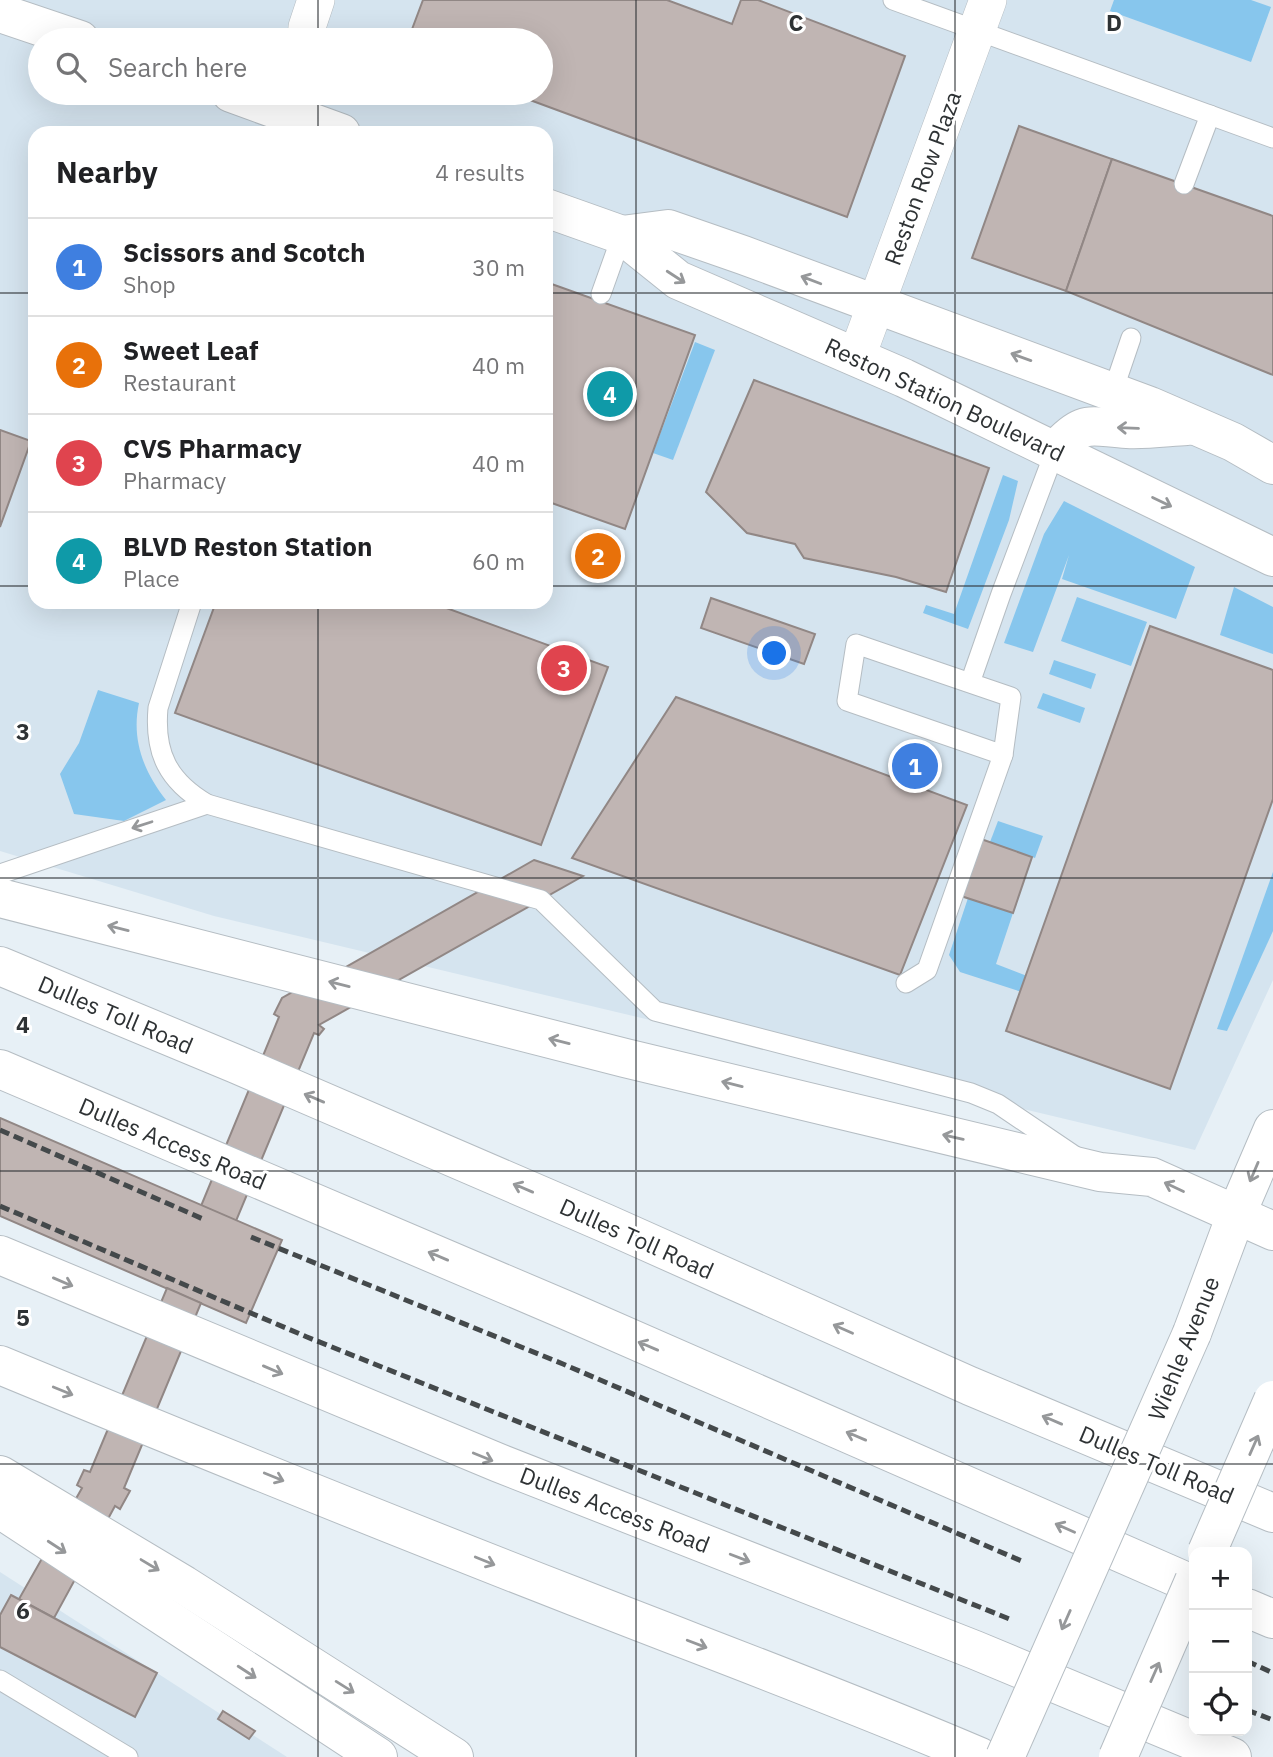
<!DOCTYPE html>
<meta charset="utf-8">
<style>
:root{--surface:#fff;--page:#f2f2f2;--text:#202124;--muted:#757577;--line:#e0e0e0;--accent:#ea580c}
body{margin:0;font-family:"IBM Plex Sans",sans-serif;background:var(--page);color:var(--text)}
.controls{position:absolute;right:21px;bottom:21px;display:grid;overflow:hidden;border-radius:14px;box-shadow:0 7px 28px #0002}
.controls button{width:63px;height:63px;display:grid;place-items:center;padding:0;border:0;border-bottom:2px solid var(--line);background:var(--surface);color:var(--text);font:35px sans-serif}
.you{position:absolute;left:775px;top:654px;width:24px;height:24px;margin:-18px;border:5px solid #fff;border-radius:50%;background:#1a73e8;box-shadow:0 0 0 10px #1a73e833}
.badge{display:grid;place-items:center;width:46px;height:46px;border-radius:50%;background:var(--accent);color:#fff;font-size:23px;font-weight:700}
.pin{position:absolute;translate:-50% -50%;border:4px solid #fff;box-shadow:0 2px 7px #0006}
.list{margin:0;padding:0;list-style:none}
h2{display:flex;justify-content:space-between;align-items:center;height:91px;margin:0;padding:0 28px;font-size:30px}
h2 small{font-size:23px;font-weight:400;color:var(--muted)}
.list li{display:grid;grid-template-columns:46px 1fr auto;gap:21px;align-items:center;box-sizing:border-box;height:98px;padding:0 28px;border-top:2px solid var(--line)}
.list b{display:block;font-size:26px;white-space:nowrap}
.list p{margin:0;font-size:23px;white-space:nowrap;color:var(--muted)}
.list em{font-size:23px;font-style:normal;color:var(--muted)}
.icon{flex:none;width:38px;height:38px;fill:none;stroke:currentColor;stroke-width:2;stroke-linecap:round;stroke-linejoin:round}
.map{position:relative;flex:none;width:1273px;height:1757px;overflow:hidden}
.search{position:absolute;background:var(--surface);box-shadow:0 7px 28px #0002;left:28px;top:28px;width:525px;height:77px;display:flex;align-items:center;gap:18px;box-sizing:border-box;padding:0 24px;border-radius:38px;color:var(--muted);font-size:26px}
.panel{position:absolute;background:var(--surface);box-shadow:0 7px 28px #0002;left:28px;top:126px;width:525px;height:483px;border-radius:21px}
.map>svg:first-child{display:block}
</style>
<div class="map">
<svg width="1273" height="1757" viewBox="0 0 1273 1757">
<rect width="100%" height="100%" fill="#e7f0f6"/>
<g fill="#d5e4ef" fill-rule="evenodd">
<path d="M0,0H1273V980L1195,1150L214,916L0,851ZM40,40H541V93H40ZM35,133H546V602H35Z"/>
<polygon points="0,1572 157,1673 287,1757 0,1757"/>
</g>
<g fill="#87c6ed">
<polygon points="1114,0 1251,0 1271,7 1251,62 1110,11"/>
<polygon points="695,342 715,350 673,460 653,453"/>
<polygon points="1003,475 1018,481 1009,520 968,629 923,613 926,605 954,614"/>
<polygon points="1064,501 1195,567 1176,619 1062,579 1069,555 1033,652 1004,643 1044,534"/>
<polygon points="1234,587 1273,607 1273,654 1220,635"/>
<polygon points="1077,597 1147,622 1131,666 1061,641"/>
<polygon points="1054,660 1096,674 1091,689 1049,674"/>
<path d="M98,690L139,703C131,740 144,772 166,800L124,821L74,814L60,774L79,743Z"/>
<polygon points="1043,693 1085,708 1080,723 1037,708"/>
<polygon points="998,821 1043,836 1035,858 990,842"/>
<polygon points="1273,872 1273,931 1227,1031 1217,1029"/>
<polygon points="968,898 1013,913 996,964 1035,979 1034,996 960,972 949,955"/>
</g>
<g fill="#c0b5b3" stroke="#918785" stroke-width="2">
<polygon points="423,0 667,0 732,24 741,0 758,0 905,56 847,217 511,93 541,93 541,40 408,40"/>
<polygon points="1019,126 1112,159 1066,291 972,258"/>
<polygon points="1112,159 1273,216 1273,375 1066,291"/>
<polygon points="546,282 695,335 625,529 546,501"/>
<polygon points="754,380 989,468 946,592 896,577 804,558 795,544 747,533 706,492"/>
<polygon points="0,430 31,441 0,527"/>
<polygon points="711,598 815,634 804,664 701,628"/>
<polygon points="216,602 430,602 608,667 541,845 175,713"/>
<polygon points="1150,626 1273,670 1273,799 1170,1089 1006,1031"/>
<polygon points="676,697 967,805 900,975 572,858"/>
<polygon points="981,839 1032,857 1013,913 961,896"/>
<polygon points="534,860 583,876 319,1025 324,1029 319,1035 314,1033 236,1221 201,1206 279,1017 274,1014 282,998 298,989 300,993"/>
<polygon points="0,1118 282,1240 246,1323 0,1216"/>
<polygon points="167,1288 201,1303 124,1488 130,1491 120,1509 115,1506 54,1618 19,1599 82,1488 77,1485 84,1470 90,1472"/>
<polygon points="11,1595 157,1673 135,1717 0,1647 0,1615"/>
<polygon points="223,1711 255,1731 249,1739 218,1719"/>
</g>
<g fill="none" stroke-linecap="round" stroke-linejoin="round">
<g stroke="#b5bdc3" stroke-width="21">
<g id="lane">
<polyline points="893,0 1273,138"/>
<polyline points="1184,184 1210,115"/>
<polyline points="601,294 622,235"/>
<polyline points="1113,391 1131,338"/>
<path d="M192,602L158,708C154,753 168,781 207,804L541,900L655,1011L971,1093L998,1104L1075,1156"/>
<polyline points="970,683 1011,697 1003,755 847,701 856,644 970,683 1001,594 1055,451"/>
<polyline points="0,874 207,804"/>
<polyline points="906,983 927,970 1003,755"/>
<polyline points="0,1680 128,1757"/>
</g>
</g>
<g stroke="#b5bdc3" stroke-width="38">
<g id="street">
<polyline points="306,40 307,27 316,0"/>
<polyline points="857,356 988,0"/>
</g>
</g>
<g stroke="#b5bdc3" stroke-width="40">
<g id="secondary">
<polyline points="0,13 80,40"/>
<polyline points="231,93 341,133"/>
<polyline points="546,208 622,235 678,280 904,378 1273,557"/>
<polyline points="622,235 668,229 743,255 1150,406 1233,442 1273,465"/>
<path d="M1055,451C1084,418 1089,427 1127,429C1147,430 1168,427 1187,426"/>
<polyline points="1192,1333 1236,1215 1273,1129"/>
</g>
</g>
<g stroke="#b5bdc3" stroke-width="40">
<g id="highway">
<polyline points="0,898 625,1058 1100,1172 1152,1177 1273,1231"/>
<polyline points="0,966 236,1064 605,1223 970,1386 1273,1513"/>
<polyline points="0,1069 568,1311 1194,1585"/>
<polyline points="0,1255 499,1463 975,1650 1232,1757"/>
<path d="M0,1365C191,1444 383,1522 576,1597C711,1650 847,1700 980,1757"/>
<polyline points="0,1475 184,1585 454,1757"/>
<polyline points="0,1509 378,1757"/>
<polyline points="1247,1608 1273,1619"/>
</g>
</g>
<use href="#lane" stroke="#fff" stroke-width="19"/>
<use href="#street" stroke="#fff" stroke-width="37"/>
<use href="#secondary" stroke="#fff" stroke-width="38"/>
<use href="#highway" stroke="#fff" stroke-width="38"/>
<g stroke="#44494b" stroke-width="5" stroke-dasharray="10 5" stroke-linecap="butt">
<polyline points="0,1130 203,1219"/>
<polyline points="0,1206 307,1337 1012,1620"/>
<polyline points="251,1237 563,1364 1024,1562"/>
<polyline points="1247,1661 1273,1673"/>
<polyline points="1247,1710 1273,1720"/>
</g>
<g stroke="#b5bdc3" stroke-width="40" stroke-linecap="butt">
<g id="secondary-bridge">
<polyline points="1207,1552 1273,1400"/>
<polyline points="1005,1757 1192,1333"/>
<polyline points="1118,1757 1194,1581"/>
</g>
</g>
<use href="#secondary-bridge" stroke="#fff" stroke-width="38"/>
</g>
<defs><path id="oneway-shaft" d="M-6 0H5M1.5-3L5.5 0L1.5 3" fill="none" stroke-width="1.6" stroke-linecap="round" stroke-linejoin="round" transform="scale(1.75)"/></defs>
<g stroke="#96989a">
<use href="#oneway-shaft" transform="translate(676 277) rotate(33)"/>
<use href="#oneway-shaft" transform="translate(811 280) rotate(-159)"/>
<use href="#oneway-shaft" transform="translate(1021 357) rotate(-160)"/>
<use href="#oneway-shaft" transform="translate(1128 428) rotate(-178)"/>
<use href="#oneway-shaft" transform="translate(1162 502) rotate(26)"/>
<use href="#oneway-shaft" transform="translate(142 825) rotate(162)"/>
<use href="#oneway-shaft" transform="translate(118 928) rotate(-166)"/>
<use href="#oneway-shaft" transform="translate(339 984) rotate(-166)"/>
<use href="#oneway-shaft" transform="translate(559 1041) rotate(-166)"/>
<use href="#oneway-shaft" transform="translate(732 1084) rotate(-166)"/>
<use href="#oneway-shaft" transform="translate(314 1098) rotate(-157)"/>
<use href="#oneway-shaft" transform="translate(953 1137) rotate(-167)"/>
<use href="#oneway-shaft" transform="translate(1254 1172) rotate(113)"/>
<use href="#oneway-shaft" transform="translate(1174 1187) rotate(-155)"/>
<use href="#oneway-shaft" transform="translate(523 1188) rotate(-157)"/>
<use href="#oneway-shaft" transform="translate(438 1256) rotate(-157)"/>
<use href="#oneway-shaft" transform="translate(63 1282) rotate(23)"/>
<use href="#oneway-shaft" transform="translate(843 1329) rotate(-156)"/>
<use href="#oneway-shaft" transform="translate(648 1346) rotate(-157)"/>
<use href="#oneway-shaft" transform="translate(273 1370) rotate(23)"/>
<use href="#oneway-shaft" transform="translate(63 1391) rotate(22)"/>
<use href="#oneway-shaft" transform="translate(1052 1420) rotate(-157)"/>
<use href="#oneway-shaft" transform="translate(856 1436) rotate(-157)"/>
<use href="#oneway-shaft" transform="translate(1254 1445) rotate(-66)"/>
<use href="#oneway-shaft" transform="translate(483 1457) rotate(22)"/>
<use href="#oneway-shaft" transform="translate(274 1477) rotate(22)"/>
<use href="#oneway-shaft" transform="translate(1065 1528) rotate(-156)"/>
<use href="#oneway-shaft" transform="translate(57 1547) rotate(33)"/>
<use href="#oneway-shaft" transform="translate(740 1558) rotate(21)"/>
<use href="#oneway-shaft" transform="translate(485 1561) rotate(22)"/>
<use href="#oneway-shaft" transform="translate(150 1565) rotate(31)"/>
<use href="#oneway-shaft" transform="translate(1066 1620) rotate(114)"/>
<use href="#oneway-shaft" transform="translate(697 1644) rotate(21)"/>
<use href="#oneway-shaft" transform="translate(247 1672) rotate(33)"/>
<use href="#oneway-shaft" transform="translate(1155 1672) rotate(-66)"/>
<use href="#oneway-shaft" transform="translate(345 1687) rotate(32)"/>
</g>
<path fill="none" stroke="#2e3234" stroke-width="2" stroke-opacity="0.55" d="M318,0V40M636,0V1757M955,0V1757M318,93V133M0,293H35M546,293H1273M0,586H35M546,586H1273M318,602V1757M0,878H1273M0,1171H1273M0,1464H1273"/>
<g text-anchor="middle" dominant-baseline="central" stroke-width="6" stroke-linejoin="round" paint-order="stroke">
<g font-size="23" fill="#2e3234" stroke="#fff">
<text transform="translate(922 178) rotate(-70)">Reston Row Plaza</text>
<text transform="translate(945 399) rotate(25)">Reston Station Boulevard</text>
<text transform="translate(116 1014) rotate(23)">Dulles Toll Road</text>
<text transform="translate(173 1143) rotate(23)">Dulles Access Road</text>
<text transform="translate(637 1238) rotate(24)">Dulles Toll Road</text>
<text transform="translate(1183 1348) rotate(-68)">Wiehle Avenue</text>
<text transform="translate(1157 1464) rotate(23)">Dulles Toll Road</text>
<text transform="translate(615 1509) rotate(21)">Dulles Access Road</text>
</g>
</g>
<g font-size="23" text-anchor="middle" font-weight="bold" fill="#2e3234" stroke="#fff" stroke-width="6" stroke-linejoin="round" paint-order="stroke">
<text x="796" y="31">C</text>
<text x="1114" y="31">D</text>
<text x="23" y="740">3</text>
<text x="23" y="1033">4</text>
<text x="23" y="1326">5</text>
<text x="23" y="1619">6</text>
</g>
</svg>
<div class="controls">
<button>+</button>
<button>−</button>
<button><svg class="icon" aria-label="locate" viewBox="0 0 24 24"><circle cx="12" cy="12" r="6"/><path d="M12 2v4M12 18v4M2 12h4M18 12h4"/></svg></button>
</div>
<div class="you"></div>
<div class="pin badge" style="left:915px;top:766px;background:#3f7fe0">1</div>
<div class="pin badge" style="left:598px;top:556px;background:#e8710a">2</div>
<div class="pin badge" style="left:564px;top:668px;background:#e0444e">3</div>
<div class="pin badge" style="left:610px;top:394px;background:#0f9aa8">4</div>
<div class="search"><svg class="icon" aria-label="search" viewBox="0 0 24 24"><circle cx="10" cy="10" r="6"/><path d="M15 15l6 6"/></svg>Search here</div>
<section class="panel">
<h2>Nearby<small>4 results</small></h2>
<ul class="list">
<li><span class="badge" style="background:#3f7fe0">1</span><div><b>Scissors and Scotch</b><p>Shop</p></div><em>30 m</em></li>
<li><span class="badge" style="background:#e8710a">2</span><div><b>Sweet Leaf</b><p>Restaurant</p></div><em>40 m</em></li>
<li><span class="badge" style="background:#e0444e">3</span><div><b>CVS Pharmacy</b><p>Pharmacy</p></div><em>40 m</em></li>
<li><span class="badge" style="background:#0f9aa8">4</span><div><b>BLVD Reston Station</b><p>Place</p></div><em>60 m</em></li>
</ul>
</section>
</div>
